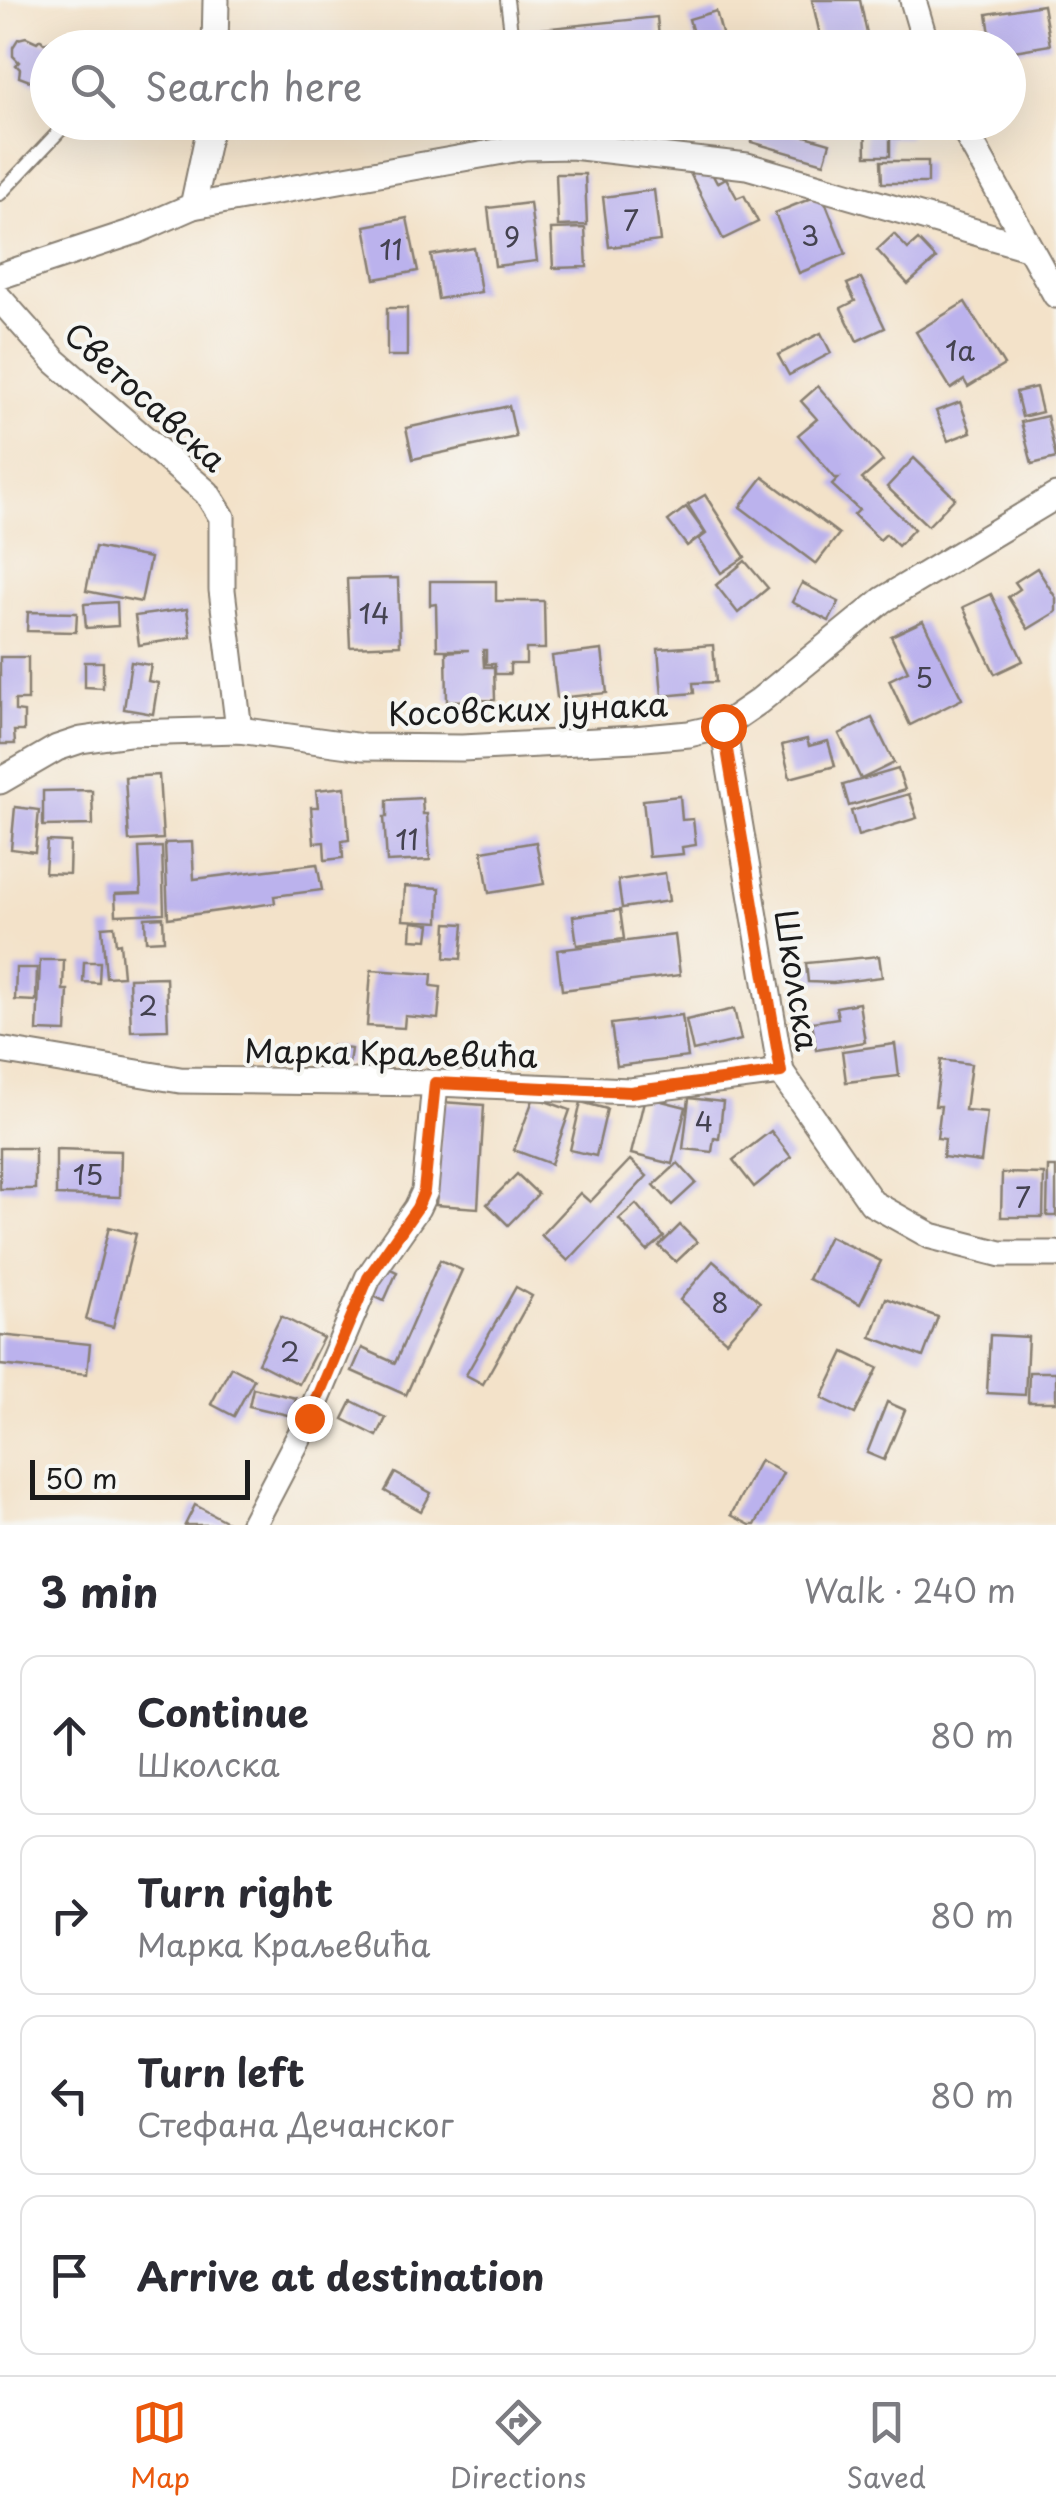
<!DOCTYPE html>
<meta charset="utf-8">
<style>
:root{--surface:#fff;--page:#f2f2f3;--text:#2b2b33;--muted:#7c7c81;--line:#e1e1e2;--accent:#ea580c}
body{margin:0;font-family:"Playpen Sans",sans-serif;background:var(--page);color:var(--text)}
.scale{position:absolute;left:30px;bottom:25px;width:220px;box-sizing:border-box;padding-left:10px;border:5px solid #1c1c1c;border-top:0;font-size:28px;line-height:35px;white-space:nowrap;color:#1c1c1c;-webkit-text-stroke:8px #f6f6f2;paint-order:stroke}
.stop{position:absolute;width:30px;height:30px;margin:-22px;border:8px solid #ea580c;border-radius:50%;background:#fff}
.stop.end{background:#ea580c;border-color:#fff;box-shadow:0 2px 10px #0008}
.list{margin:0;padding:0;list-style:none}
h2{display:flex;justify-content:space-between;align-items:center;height:130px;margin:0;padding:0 40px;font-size:42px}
h2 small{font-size:32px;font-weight:400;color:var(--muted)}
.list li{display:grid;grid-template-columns:65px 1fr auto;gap:30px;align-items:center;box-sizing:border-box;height:160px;margin:0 20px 20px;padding:0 20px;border:2px solid var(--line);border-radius:20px}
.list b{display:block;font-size:38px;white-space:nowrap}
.list p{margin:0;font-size:32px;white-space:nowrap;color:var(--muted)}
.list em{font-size:32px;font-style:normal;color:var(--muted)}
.icon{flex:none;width:55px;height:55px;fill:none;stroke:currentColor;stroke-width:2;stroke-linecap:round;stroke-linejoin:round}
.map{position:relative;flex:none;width:1056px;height:1525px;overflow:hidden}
.search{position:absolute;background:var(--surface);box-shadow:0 10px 40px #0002;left:30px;right:30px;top:30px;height:110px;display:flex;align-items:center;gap:25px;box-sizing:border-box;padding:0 35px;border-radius:55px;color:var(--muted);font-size:38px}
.sheet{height:850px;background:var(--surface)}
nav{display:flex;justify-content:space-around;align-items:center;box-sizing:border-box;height:140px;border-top:2px solid var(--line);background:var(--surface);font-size:28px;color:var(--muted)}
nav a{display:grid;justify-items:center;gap:5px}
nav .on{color:var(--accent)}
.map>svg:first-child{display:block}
</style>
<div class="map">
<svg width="1056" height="1525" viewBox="0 0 1056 1525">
<rect width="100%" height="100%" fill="#f6f6f2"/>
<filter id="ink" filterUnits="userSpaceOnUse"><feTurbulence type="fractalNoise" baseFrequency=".01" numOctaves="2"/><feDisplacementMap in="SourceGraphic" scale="20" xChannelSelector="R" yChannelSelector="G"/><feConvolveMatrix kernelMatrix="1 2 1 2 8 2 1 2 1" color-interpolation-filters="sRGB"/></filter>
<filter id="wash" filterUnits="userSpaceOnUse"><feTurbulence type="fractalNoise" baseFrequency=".0048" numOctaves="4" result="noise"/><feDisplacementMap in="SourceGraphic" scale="40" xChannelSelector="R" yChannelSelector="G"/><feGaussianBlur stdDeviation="2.25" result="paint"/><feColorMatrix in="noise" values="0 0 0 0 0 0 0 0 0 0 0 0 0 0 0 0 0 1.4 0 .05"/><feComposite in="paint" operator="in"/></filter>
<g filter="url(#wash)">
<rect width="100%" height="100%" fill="#f3e2c9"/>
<g id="blocks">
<g fill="#bbb2ed">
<polygon points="812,0 860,0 870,48 823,48"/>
<polygon points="1043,5 1050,45 1008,52 1008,48 992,48 987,14"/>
<polygon points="716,11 724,41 697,48 689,19"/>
<polygon points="657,17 660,48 523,48 521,31"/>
<polygon points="26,37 37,42 40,39 44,43 52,40 56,45 57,48 48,48 48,89 38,80 35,83 19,77 20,69 16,65 19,62 13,56 13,47 18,39"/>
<polygon points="756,122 830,143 824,163 751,142"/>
<polygon points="865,122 909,122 909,138 890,138 890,156 866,156"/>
<polygon points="881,161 928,161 928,183 882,183"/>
<polygon points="707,164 717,183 726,178 737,198 744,195 758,222 723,239 690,173"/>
<polygon points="556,174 585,174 587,225 558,226"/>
<polygon points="654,190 660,241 609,247 603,197"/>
<polygon points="822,194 846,254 799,273 775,213"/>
<polygon points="530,203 537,261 495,266 488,208"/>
<polygon points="407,218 418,271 375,279 365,226"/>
<polygon points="585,228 587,267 553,268 551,229"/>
<polygon points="894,234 908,249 918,240 936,259 908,284 877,250"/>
<polygon points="474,248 481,292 438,299 431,255"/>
<polygon points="861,278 885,328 857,341 841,308 855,301 847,284"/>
<polygon points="965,302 1004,365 968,387 964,380 951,389 916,332"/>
<rect x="387" y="308" width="20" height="48"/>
<polygon points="821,333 831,353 789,375 778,355"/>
<polygon points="818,386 883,461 862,479 914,529 898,546 886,534 880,540 854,515 859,510 832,485 839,478 835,478 798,435 817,419 801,401"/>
<polygon points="1036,387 1042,412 1022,417 1016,392"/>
<polygon points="960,402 971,432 948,441 936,411"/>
<polygon points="509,406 516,437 413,459 406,428"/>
<polygon points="1047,416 1056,458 1032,464 1021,422"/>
<polygon points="914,458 955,498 928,526 887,487"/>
<polygon points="763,477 839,534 816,564 740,507"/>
<polygon points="705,495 745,557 721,573 699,539 706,534 688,505"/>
<polygon points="686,507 705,533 687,546 668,521"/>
<polygon points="95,547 150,558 141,602 86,591"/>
<polygon points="745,561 768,588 738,613 716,585"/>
<polygon points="1037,568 1056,598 1056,612 1028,629 1008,597 1020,589 1015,582"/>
<polygon points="398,578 400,645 350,647 347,579"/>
<polygon points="430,581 496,581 496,601 544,601 545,649 526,649 526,664 510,664 510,674 495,674 495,664 486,664 486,650 483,650 484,667 494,667 495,700 447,701 446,652 469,650 437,650 436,604 430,605"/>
<polygon points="802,583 839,602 829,621 792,602"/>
<polygon points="991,594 1023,661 995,674 963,607"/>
<polygon points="117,602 118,626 86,628 84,604"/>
<polygon points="187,609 191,637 139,645 135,616"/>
<polygon points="28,612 77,613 76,632 27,631"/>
<polygon points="923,621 962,699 910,725 889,680 908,671 891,636"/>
<polygon points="713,645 716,682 693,683 694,693 662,696 658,649"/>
<polygon points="602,650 607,693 557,698 552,656"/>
<polygon points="0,657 28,657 28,700 15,700 15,711 24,712 24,731 14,731 15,744 0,744"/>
<polygon points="85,662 103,662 103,688 85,687"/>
<polygon points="131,662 151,665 148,681 158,683 153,714 124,709"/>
<polygon points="872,718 894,763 861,779 839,734"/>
<polygon points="807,739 809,746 828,741 835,766 790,778 782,745"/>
<polygon points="898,769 905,790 849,806 843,785"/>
<polygon points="159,775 163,839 129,841 125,777"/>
<polygon points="345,787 349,840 342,841 343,858 325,860 324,842 314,843 311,807 318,807 316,790"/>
<polygon points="92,790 93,825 43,826 43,791"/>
<polygon points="909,794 917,818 858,836 851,811"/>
<polygon points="680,796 682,820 693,819 696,845 682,847 683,854 649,857 643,800"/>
<polygon points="422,798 423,814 427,814 430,860 387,862 384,817 387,817 387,800"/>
<polygon points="15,807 39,810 35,852 11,849"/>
<polygon points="47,841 70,842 69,874 45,873"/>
<polygon points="192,842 194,879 317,864 322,890 274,896 275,903 168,918 165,843"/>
<polygon points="536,842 544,884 489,893 482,851"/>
<polygon points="162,847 164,913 116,915 115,894 141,893 139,848"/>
<polygon points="665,873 669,901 622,908 618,880"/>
<polygon points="405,886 440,888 439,922 403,920"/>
<polygon points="620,910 624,939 577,945 573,916"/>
<polygon points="163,917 164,940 146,941 145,918"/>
<polygon points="412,922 430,924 428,940 411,939"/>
<polygon points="447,923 464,924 461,959 445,958"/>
<polygon points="114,926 116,944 120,943 123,976 106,977 102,927"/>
<polygon points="675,935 680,975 562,990 557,950"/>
<polygon points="879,956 882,977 833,983 808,982 806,963"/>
<polygon points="40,960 64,960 63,990 68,990 66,1032 37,1031"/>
<polygon points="84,962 100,962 99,983 83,982"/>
<polygon points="16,968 37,968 36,1001 15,1000"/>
<polygon points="371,970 432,974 431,986 441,987 438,1019 405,1016 404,1028 367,1026"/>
<polygon points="166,977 168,1030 131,1031 129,978"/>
<polygon points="859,1003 865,1042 816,1050 812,1022 838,1018 836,1007"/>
<polygon points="734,1009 741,1040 693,1051 686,1020"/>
<polygon points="682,1015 688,1057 617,1066 611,1024"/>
<polygon points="895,1044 899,1076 846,1082 842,1051"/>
<polygon points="332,1046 351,1049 349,1064 330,1061"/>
<polygon points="941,1060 971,1064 965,1110 987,1112 981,1162 943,1157 945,1139 937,1138 941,1106 935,1106"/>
<polygon points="534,1097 570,1110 551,1164 514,1150"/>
<polygon points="645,1097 686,1107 672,1164 631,1154"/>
<polygon points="689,1098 723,1102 719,1139 714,1138 712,1152 683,1149"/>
<polygon points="442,1102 484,1105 478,1208 436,1205"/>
<polygon points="581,1102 607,1109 596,1156 570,1150"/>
<polygon points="771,1131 791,1157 754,1187 733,1160"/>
<rect x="0" y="1148" width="35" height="41"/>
<polygon points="56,1149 121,1151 120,1197 56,1195"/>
<polygon points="630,1160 647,1176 568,1261 541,1235 580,1193 590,1202"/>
<polygon points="678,1163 696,1183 672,1205 654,1185"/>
<polygon points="1048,1167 1056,1167 1056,1216 1047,1216"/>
<polygon points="1002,1173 1044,1174 1043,1217 1001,1217"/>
<polygon points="517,1174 538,1194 508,1225 487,1204"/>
<polygon points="636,1204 664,1237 647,1251 619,1219"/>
<polygon points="680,1225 697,1242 676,1262 659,1246"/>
<polygon points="109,1227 136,1234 113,1327 86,1320"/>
<polygon points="829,1236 881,1261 860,1304 808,1279"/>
<polygon points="440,1260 462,1270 406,1395 352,1371 362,1348 395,1363"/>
<polygon points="713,1261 760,1302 726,1341 680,1300"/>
<polygon points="382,1265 397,1272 384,1301 369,1294"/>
<polygon points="516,1287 532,1296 483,1384 466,1375"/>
<polygon points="886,1298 938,1317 923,1357 871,1337"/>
<polygon points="281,1316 323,1338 299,1384 258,1363"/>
<polygon points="0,1335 90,1344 87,1374 0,1365"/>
<polygon points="990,1335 1028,1337 1025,1395 987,1393"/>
<polygon points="844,1352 878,1368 855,1414 822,1398"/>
<polygon points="231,1367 254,1379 234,1416 211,1404"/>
<polygon points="1029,1372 1056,1372 1056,1402 1028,1402"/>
<polygon points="253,1388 296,1398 292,1416 249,1406"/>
<polygon points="352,1401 386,1418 377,1436 343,1419"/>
<polygon points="887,1402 905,1410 884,1460 867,1453"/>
<polygon points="760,1460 783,1473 755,1525 750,1525 731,1515"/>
<polygon points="395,1473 431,1493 421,1511 385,1491"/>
<polygon points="195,1505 233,1525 185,1525"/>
</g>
</g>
</g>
<g filter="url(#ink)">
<use href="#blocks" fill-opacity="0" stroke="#887f72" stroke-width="2.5"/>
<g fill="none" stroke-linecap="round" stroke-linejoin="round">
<g stroke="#887f72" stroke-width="16">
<g id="lane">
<polyline points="507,0 513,48"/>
<polyline points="522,122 525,147"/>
<polyline points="0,194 68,122"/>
</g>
</g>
<g stroke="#887f72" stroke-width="29">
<g id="street">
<polyline points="913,0 927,48"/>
<polyline points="215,48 216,0"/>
<polyline points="960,122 1056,295"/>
<polyline points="193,206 211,122"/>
<polyline points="0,276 136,231 193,206 525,147 572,146 747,166 1027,247"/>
<polyline points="0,299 55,361 207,493 222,517 222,590 239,730"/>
<polyline points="723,726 781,1072 872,1203 931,1236 1001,1254 1056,1254"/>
<polyline points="0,781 57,748 81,740 130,733 239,730 363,747 462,748 634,739 689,734 723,726 758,702 883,600 1056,496"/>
<polyline points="0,1050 180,1080 435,1083 630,1091 781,1072"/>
<polyline points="253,1525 309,1418 368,1278 417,1208 425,1191 435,1083"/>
</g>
</g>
<use href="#lane" stroke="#fff" stroke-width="12"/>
<use href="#street" stroke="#fff" stroke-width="25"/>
</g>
</g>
<g fill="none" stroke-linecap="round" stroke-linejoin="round" filter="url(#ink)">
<polyline stroke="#ea580c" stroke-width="12" points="309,1418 368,1278 417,1208 424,1191 435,1083 630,1092 781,1072 723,726"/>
</g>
<g text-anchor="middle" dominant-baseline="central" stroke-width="8" stroke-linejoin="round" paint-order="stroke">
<g font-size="28" fill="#444250">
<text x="631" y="219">7</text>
<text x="810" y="234">3</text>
<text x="512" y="235">9</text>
<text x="391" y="248">11</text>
<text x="960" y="349">1a</text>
<text x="374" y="612">14</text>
<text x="924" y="676">5</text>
<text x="407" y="838">11</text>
<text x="148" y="1004">2</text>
<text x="704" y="1120">4</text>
<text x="88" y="1173">15</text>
<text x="1023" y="1196">7</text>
<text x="720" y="1301">8</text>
<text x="290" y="1350">2</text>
</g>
<g font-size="32" fill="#1c1c1c" stroke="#f6f6f2">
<text transform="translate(146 396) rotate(42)">Светосавска</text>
<text transform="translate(528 708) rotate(-2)">Косовских јунака</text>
<text transform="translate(798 980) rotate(81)">Школска</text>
<text transform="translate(391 1052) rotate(1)">Марка Краљевића</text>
</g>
</g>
</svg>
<div class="scale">50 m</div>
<div class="stop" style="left:723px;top:726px"></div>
<div class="stop end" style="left:309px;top:1418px"></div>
<div class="search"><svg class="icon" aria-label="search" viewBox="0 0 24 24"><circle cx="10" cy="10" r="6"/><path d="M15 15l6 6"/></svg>Search here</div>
</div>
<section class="sheet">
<h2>3 min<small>Walk · 240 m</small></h2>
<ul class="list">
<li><svg class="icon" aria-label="ahead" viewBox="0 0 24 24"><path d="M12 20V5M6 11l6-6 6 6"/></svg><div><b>Continue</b><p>Школска</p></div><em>80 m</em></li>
<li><svg class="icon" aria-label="right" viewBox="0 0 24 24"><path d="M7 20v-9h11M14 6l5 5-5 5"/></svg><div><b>Turn right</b><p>Марка Краљевића</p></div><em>80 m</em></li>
<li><svg class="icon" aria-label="left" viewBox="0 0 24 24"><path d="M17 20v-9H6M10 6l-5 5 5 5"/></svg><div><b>Turn left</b><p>Стефана Дечанског</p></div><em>80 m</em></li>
<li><svg class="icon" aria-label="arrive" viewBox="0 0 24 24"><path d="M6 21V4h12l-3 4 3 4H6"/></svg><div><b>Arrive at destination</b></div></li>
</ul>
</section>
<nav>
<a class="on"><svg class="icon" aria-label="map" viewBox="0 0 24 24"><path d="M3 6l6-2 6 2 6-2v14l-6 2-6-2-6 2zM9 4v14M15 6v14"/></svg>Map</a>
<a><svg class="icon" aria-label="directions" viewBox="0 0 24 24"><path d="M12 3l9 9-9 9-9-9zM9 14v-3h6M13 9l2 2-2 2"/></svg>Directions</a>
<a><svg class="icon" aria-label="saved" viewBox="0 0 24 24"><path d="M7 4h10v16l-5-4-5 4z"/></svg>Saved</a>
</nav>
